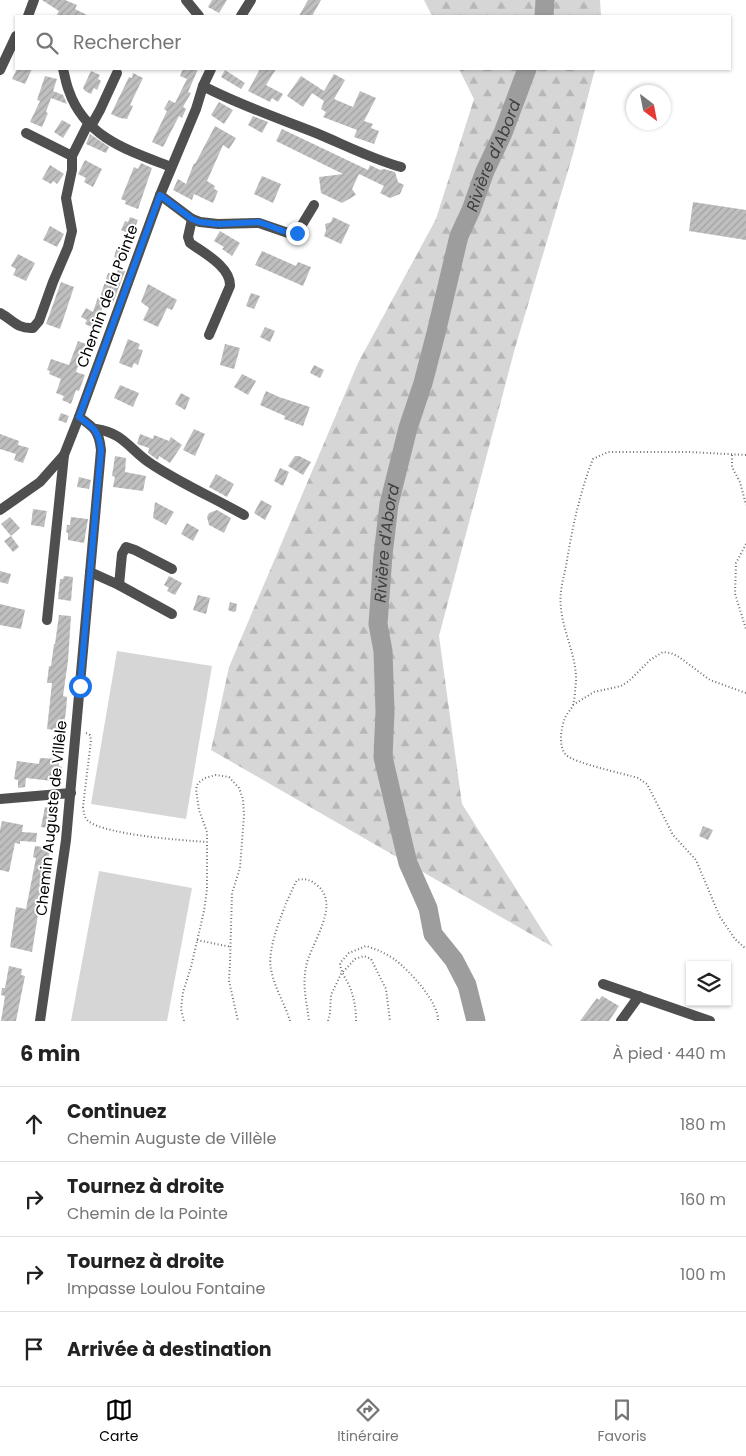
<!DOCTYPE html>
<html lang="fr">
<meta charset="utf-8">
<style>
:root{--surface:#fff;--page:#f6f6f6;--text:#222;--muted:#767676;--line:#e0e0e0;--accent:#000}
body{margin:0;font-family:Poppins,sans-serif;background:var(--page);color:var(--text)}
.controls{position:absolute;right:15px;bottom:15px;display:grid;overflow:hidden;border-radius:0px;box-shadow:0 1px 4px #0004}
.controls button{width:45px;height:45px;display:grid;place-items:center;padding:0;border:0;border-bottom:1px solid var(--line);background:var(--surface);color:var(--text);font:25px sans-serif}
.compass{position:absolute;left:626px;top:85px;width:45px;height:45px;border-radius:50%;background:var(--surface);box-shadow:0 1px 4px #0004;rotate:148deg}
.stop{position:absolute;width:15px;height:15px;margin:-11px;border:4px solid #1a73e8;border-radius:50%;background:#fff}
.stop.end{background:#1a73e8;border-color:#fff;box-shadow:0 1px 5px #0008}
.list{margin:0;padding:0;list-style:none}
h2{display:flex;justify-content:space-between;align-items:center;height:65px;margin:0;padding:0 20px;font-size:21px}
h2 small{font-size:16px;font-weight:400;color:var(--muted)}
.list li{display:grid;grid-template-columns:32px 1fr auto;gap:15px;align-items:center;box-sizing:border-box;height:75px;padding:0 20px;border-top:1px solid var(--line)}
.list b{display:block;font-size:19px;white-space:nowrap}
.list p{margin:0;font-size:16px;white-space:nowrap;color:var(--muted)}
.list em{font-size:16px;font-style:normal;color:var(--muted)}
.icon{flex:none;width:28px;height:28px;fill:none;stroke:currentColor;stroke-width:2;stroke-linecap:round;stroke-linejoin:round}
.map{position:relative;flex:none;width:746px;height:1021px;overflow:hidden}
.search{position:absolute;background:var(--surface);box-shadow:0 1px 4px #0004;left:15px;right:15px;top:15px;height:55px;display:flex;align-items:center;gap:12px;box-sizing:border-box;padding:0 18px;border-radius:0px;color:var(--muted);font-size:19px}
.sheet{height:365px;background:var(--surface)}
nav{display:flex;justify-content:space-around;align-items:center;box-sizing:border-box;height:70px;border-top:1px solid var(--line);background:var(--surface);font-size:14px;color:var(--muted)}
nav a{display:grid;justify-items:center;gap:2px}
nav .on{color:var(--accent)}
.map>svg:first-child{display:block}
</style>
<div class="map">
<svg width="746" height="1021" viewBox="0 0 746 1021">
<defs>
<pattern id="forest-firs" width="22" height="20" patternUnits="userSpaceOnUse" patternTransform="scale(1.25)"><rect width="22" height="20" fill="#d6d6d6"/><path d="M5 1l3.5 6h-7zM16 11l3.5 6h-7z" fill="#b6b6b6"/></pattern>
<pattern id="building-hatch" width="6" height="6" patternUnits="userSpaceOnUse" patternTransform="scale(1.25)"><rect width="6" height="6" fill="#bfbfbf"/><path d="M-1 1l2-2M0 6l6-6M5 7l2-2" fill="none" stroke="#a2a2a2"/></pattern>
</defs>
<rect width="100%" height="100%" fill="#fff"/>
<g fill="url(#forest-firs)">
<polygon points="424,0 600,0 601,16 432,16"/>
<polygon points="459,69 595,69 573,154 515,348 439,636 462,804 553,947 211,750 229,667 358,363 436,219 474,99"/>
</g>
<g fill="#d6d6d6">
<polygon points="117,651 212,666 186,819 91,804"/>
<polygon points="99,871 192,888 167,1021 71,1021"/>
</g>
<g fill="none" stroke-linecap="round" stroke-linejoin="round">
<g stroke="#9d9d9d" stroke-width="19">
<polyline points="544,16 545,0"/>
<path id="s1" d="M476,1021L467,985L454,960L433,934L428,908L408,863L405,851L383,757L385,712L383,651L378,624L383,555L389,504L408,428L423,383L436,333L459,236L471,210L485,171L503,133L527,69"/>
</g>
</g>
<g fill="url(#building-hatch)">
<polygon points="42,0 65,0 77,5 75,9 89,16 56,16 59,11"/>
<polygon points="212,0 227,0 219,13 208,7"/>
<polygon points="308,0 321,0 312,16 299,16"/>
<polygon points="17,69 32,69 25,84 12,79"/>
<polygon points="183,69 198,69 188,92 191,93 183,107 186,109 182,118 179,116 163,147 152,142 167,111 164,109 169,100 175,103 187,79 180,76"/>
<polygon points="260,69 276,69 266,85 283,94 278,102 272,98 270,102 248,91"/>
<polygon points="225,70 245,83 241,89 221,77"/>
<polygon points="91,71 100,75 98,79 101,81 97,90 94,88 91,94 85,91 83,88"/>
<polygon points="133,73 143,78 130,105 133,106 127,119 120,118 111,114 129,77 132,78"/>
<polygon points="334,74 345,80 334,99 353,107 360,91 376,98 364,121 373,124 371,128 379,131 374,144 354,137 357,130 323,117 326,112 321,109 324,101 312,93 303,107 287,96 301,76 324,91"/>
<polygon points="45,76 57,79 53,91 63,95 67,104 51,98 46,112 48,113 42,127 30,122 40,101 37,100"/>
<polygon points="219,102 233,110 224,124 211,115"/>
<polygon points="253,116 268,122 262,133 248,125"/>
<polygon points="62,120 71,125 63,138 54,132"/>
<polygon points="215,126 236,138 229,149 223,145 207,181 215,186 214,189 218,191 213,203 194,194 192,200 173,190 178,179 186,184 194,163 195,164"/>
<polygon points="282,129 368,170 370,165 380,170 384,169 395,172 398,182 404,185 400,194 390,198 380,193 384,186 359,174 352,189 356,195 342,203 321,193 319,177 343,174 276,141"/>
<polygon points="90,134 109,147 106,153 86,144"/>
<polygon points="85,160 102,169 93,187 84,182 86,178 78,174"/>
<polygon points="141,163 152,168 138,209 125,204 126,201 121,199 134,167 138,169"/>
<polygon points="50,165 64,174 57,184 53,181 51,184 42,179"/>
<polygon points="262,176 281,184 273,203 254,194"/>
<polygon points="693,202 746,210 746,240 689,231"/>
<polygon points="130,217 138,220 132,235 121,230 125,221 128,222"/>
<polygon points="333,217 350,225 341,244 324,236 326,230 325,224 331,222"/>
<polygon points="50,226 64,234 57,247 43,240"/>
<polygon points="220,231 240,243 232,256 222,249 224,247 214,241"/>
<polygon points="117,247 126,251 122,260 114,257"/>
<polygon points="262,251 296,266 298,262 311,267 303,286 255,265"/>
<polygon points="18,254 35,263 26,281 13,275 16,269 11,266"/>
<polygon points="118,269 125,271 113,303 106,301 97,319 100,321 96,329 85,324 87,320 81,317 86,308 93,312 98,297 100,297 108,273 116,275"/>
<polygon points="61,282 74,287 60,329 46,324"/>
<polygon points="148,284 177,300 172,310 167,308 158,327 143,320 149,308 141,302"/>
<polygon points="251,293 260,296 254,309 246,306"/>
<polygon points="265,327 275,331 270,342 260,337"/>
<polygon points="128,339 140,344 138,349 143,350 138,365 134,363 132,368 119,363"/>
<polygon points="78,341 86,344 76,372 85,375 79,391 76,390 71,404 62,400 64,396 56,393 61,379 49,374 50,371 47,370 51,359 69,365"/>
<polygon points="225,344 240,348 234,369 220,365"/>
<polygon points="314,365 324,370 320,378 310,373"/>
<polygon points="242,374 256,381 248,395 234,387"/>
<polygon points="120,385 139,393 133,407 114,398"/>
<polygon points="266,391 279,397 310,407 303,426 284,419 285,416 260,405"/>
<polygon points="181,393 190,398 185,410 175,404"/>
<polygon points="61,413 69,416 66,423 58,420"/>
<polygon points="194,429 205,434 195,456 183,450"/>
<polygon points="0,434 19,441 18,445 29,448 23,463 14,460 16,454 0,449"/>
<polygon points="140,434 153,439 154,435 169,441 171,437 182,445 170,463 159,456 158,460 148,453 149,448 137,444"/>
<polygon points="115,456 126,458 125,472 146,476 143,491 113,487 115,477 112,476"/>
<polygon points="295,456 299,456 311,462 303,475 288,466"/>
<polygon points="280,468 289,472 283,486 274,481"/>
<polygon points="216,474 234,484 227,497 209,487"/>
<polygon points="79,477 91,480 89,489 77,487"/>
<polygon points="261,500 272,506 265,520 254,513"/>
<polygon points="155,502 174,512 166,525 153,518"/>
<polygon points="33,509 47,511 44,527 31,525"/>
<polygon points="217,510 231,518 224,533 209,525 207,517 209,513"/>
<polygon points="10,517 20,528 11,536 1,524"/>
<polygon points="71,517 88,519 84,543 68,540 68,533 66,532 67,525 70,525"/>
<polygon points="187,523 199,530 193,541 181,534"/>
<polygon points="11,536 19,547 13,552 4,541"/>
<polygon points="0,571 11,574 8,584 0,582"/>
<polygon points="64,576 73,577 71,601 58,599 60,579 63,579"/>
<polygon points="169,576 182,583 175,595 167,591 169,588 164,585"/>
<polygon points="198,595 210,598 206,614 193,610"/>
<polygon points="230,602 237,604 236,611 233,612 228,610"/>
<polygon points="0,604 25,610 21,629 0,625"/>
<polygon points="59,615 71,616 68,661 63,696 67,697 66,711 64,724 61,723 60,731 47,729 52,683 47,683 49,666 51,666 54,644 55,644"/>
<polygon points="40,758 59,759 59,766 62,767 61,782 26,778 25,787 18,788 18,780 14,779 17,761 39,764"/>
<polygon points="45,807 58,810 55,829 41,827"/>
<polygon points="2,821 23,825 22,832 37,833 36,842 20,841 20,844 15,843 9,872 0,870 0,830"/>
<polygon points="703,826 713,830 708,840 699,836"/>
<polygon points="35,846 50,848 47,873 50,874 45,903 40,902 32,952 10,947 16,907 26,909 36,858 33,857"/>
<polygon points="9,966 22,969 21,975 25,976 16,1021 1,1021 5,996 1,995 2,988 5,988"/>
<polygon points="602,996 619,1006 609,1021 580,1021 597,998 599,1000"/>
</g>
<g fill="none" stroke-linecap="round" stroke-linejoin="round">
<g stroke="#717171" stroke-width="2" stroke-dasharray="1 2.5" stroke-linecap="butt">
<polyline points="732,455 732,467 740,482 746,505"/>
<path d="M746,455L690,452H608L593,459C579,494 572,530 566,566C563,580 559,593 561,608C563,632 577,657 576,682C575,689 575,698 573,705C571,710 567,713 565,718C561,728 558,746 566,755C574,763 625,774 638,778L647,784L673,835L696,860L720,917L735,939L746,949"/>
<polyline points="746,544 736,563 735,594 746,629"/>
<polyline points="573,705 594,692 621,686 629,681 650,660 663,652 671,653 679,657 710,680 746,693"/>
<path d="M86,733L90,735L91,740L83,807C84,813 84,817 88,821C107,835 180,840 206,842"/>
<polyline points="197,940 231,947"/>
<polyline points="184,1021 181,1009 183,992 191,967 204,911 207,889 207,832 199,810 196,789 198,783 205,778 216,775 229,777 239,788 243,799 244,815 240,868 232,893 230,962 229,981 238,1021"/>
<path d="M290,1021C285,1004 274,987 271,969C266,948 287,899 297,880C306,878 311,880 318,886C341,906 310,944 306,967C302,986 307,1003 309,1021"/>
<polyline points="328,1021 330,1013 331,995 341,974 355,959 364,956 371,959 386,989 390,1021"/>
<path d="M356,1021C356,1008 354,997 349,985C345,977 341,973 340,963L349,953L366,946C376,949 385,953 394,959C409,970 439,1002 438,1021"/>
</g>
<g stroke="#4f4f4f" stroke-width="10">
<polyline points="186,0 199,16"/>
<polyline points="28,16 34,0"/>
<polyline points="241,16 251,0"/>
<path d="M63,69C65,76 66,84 69,91C85,138 130,151 171,167"/>
<polyline points="0,70 16,36"/>
<path d="M203,86C239,105 278,118 316,133C345,145 372,159 401,167"/>
<polyline points="91,126 100,110 117,73"/>
<polyline points="26,133 72,156 88,124"/>
<polyline points="160,195 192,219 200,222 218,224 259,223 294,235 297,233 314,205"/>
<path d="M192,219L188,237L190,243C204,253 231,267 230,286L209,335"/>
<path d="M0,313C13,320 17,329 33,328L39,321L53,282L68,247L72,231L66,198L72,170V156"/>
<path d="M96,429C125,433 130,451 153,465C182,484 214,498 244,515"/>
<polyline points="0,510 40,482 64,455 79,417 160,195 196,109 203,86 211,69"/>
<polyline points="90,572 119,585 172,614"/>
<polyline points="119,585 122,554 126,547 135,550 172,569"/>
<polyline points="47,620 64,455"/>
<polyline points="0,799 71,793"/>
<polyline points="603,984 710,1021"/>
<path d="M40,1021L66,840L101,450C99,431 95,428 79,417"/>
<polyline points="621,1021 639,996"/>
</g>
</g>
<g fill="none" stroke-linecap="round" stroke-linejoin="round">
<path stroke="#1a73e8" stroke-width="6" d="M80,686L101,450C99,431 94,428 79,417L160,195L192,219L200,222L218,224L259,222L294,235L297,233"/>
</g>
<g text-anchor="middle" dominant-baseline="central" stroke-width="4" stroke-linejoin="round" paint-order="stroke">
<g font-size="15" fill="#000" stroke="#fff">
<text transform="translate(107 296) rotate(-70)">Chemin de la Pointe</text>
<text transform="translate(51 818) rotate(-84)">Chemin Auguste de Villèle</text>
</g>
<g font-size="16" font-style="italic" fill="#3e3e3e" stroke="#fff">
<text stroke="none"><textPath href="#s1" startOffset="902">Rivière d'Abord</textPath></text>
<text stroke="none"><textPath href="#s1" startOffset="498">Rivière d'Abord</textPath></text>
</g>
</g>
</svg>
<div class="controls">
<button><svg class="icon" aria-label="layers" viewBox="0 0 24 24"><path d="M12 4l9 5-9 5-9-5zM3 14l9 5 9-5"/></svg></button>
</div>
<svg class="compass" viewBox="-18 -18 36 36"><path d="M0-13l5 13h-10z" fill="#e53935"/><path d="M0 13l5-13h-10z" fill="#767676"/></svg>
<div class="stop" style="left:80px;top:686px"></div>
<div class="stop end" style="left:297px;top:233px"></div>
<div class="search"><svg class="icon" aria-label="search" viewBox="0 0 24 24"><circle cx="10" cy="10" r="6"/><path d="M15 15l6 6"/></svg>Rechercher</div>
</div>
<section class="sheet">
<h2>6 min<small>À pied · 440 m</small></h2>
<ul class="list">
<li><svg class="icon" aria-label="ahead" viewBox="0 0 24 24"><path d="M12 20V5M6 11l6-6 6 6"/></svg><div><b>Continuez</b><p>Chemin Auguste de Villèle</p></div><em>180 m</em></li>
<li><svg class="icon" aria-label="right" viewBox="0 0 24 24"><path d="M7 20v-9h11M14 6l5 5-5 5"/></svg><div><b>Tournez à droite</b><p>Chemin de la Pointe</p></div><em>160 m</em></li>
<li><svg class="icon" aria-label="right" viewBox="0 0 24 24"><path d="M7 20v-9h11M14 6l5 5-5 5"/></svg><div><b>Tournez à droite</b><p>Impasse Loulou Fontaine</p></div><em>100 m</em></li>
<li><svg class="icon" aria-label="arrive" viewBox="0 0 24 24"><path d="M6 21V4h12l-3 4 3 4H6"/></svg><div><b>Arrivée à destination</b></div></li>
</ul>
</section>
<nav>
<a class="on"><svg class="icon" aria-label="map" viewBox="0 0 24 24"><path d="M3 6l6-2 6 2 6-2v14l-6 2-6-2-6 2zM9 4v14M15 6v14"/></svg>Carte</a>
<a><svg class="icon" aria-label="directions" viewBox="0 0 24 24"><path d="M12 3l9 9-9 9-9-9zM9 14v-3h6M13 9l2 2-2 2"/></svg>Itinéraire</a>
<a><svg class="icon" aria-label="saved" viewBox="0 0 24 24"><path d="M7 4h10v16l-5-4-5 4z"/></svg>Favoris</a>
</nav>
